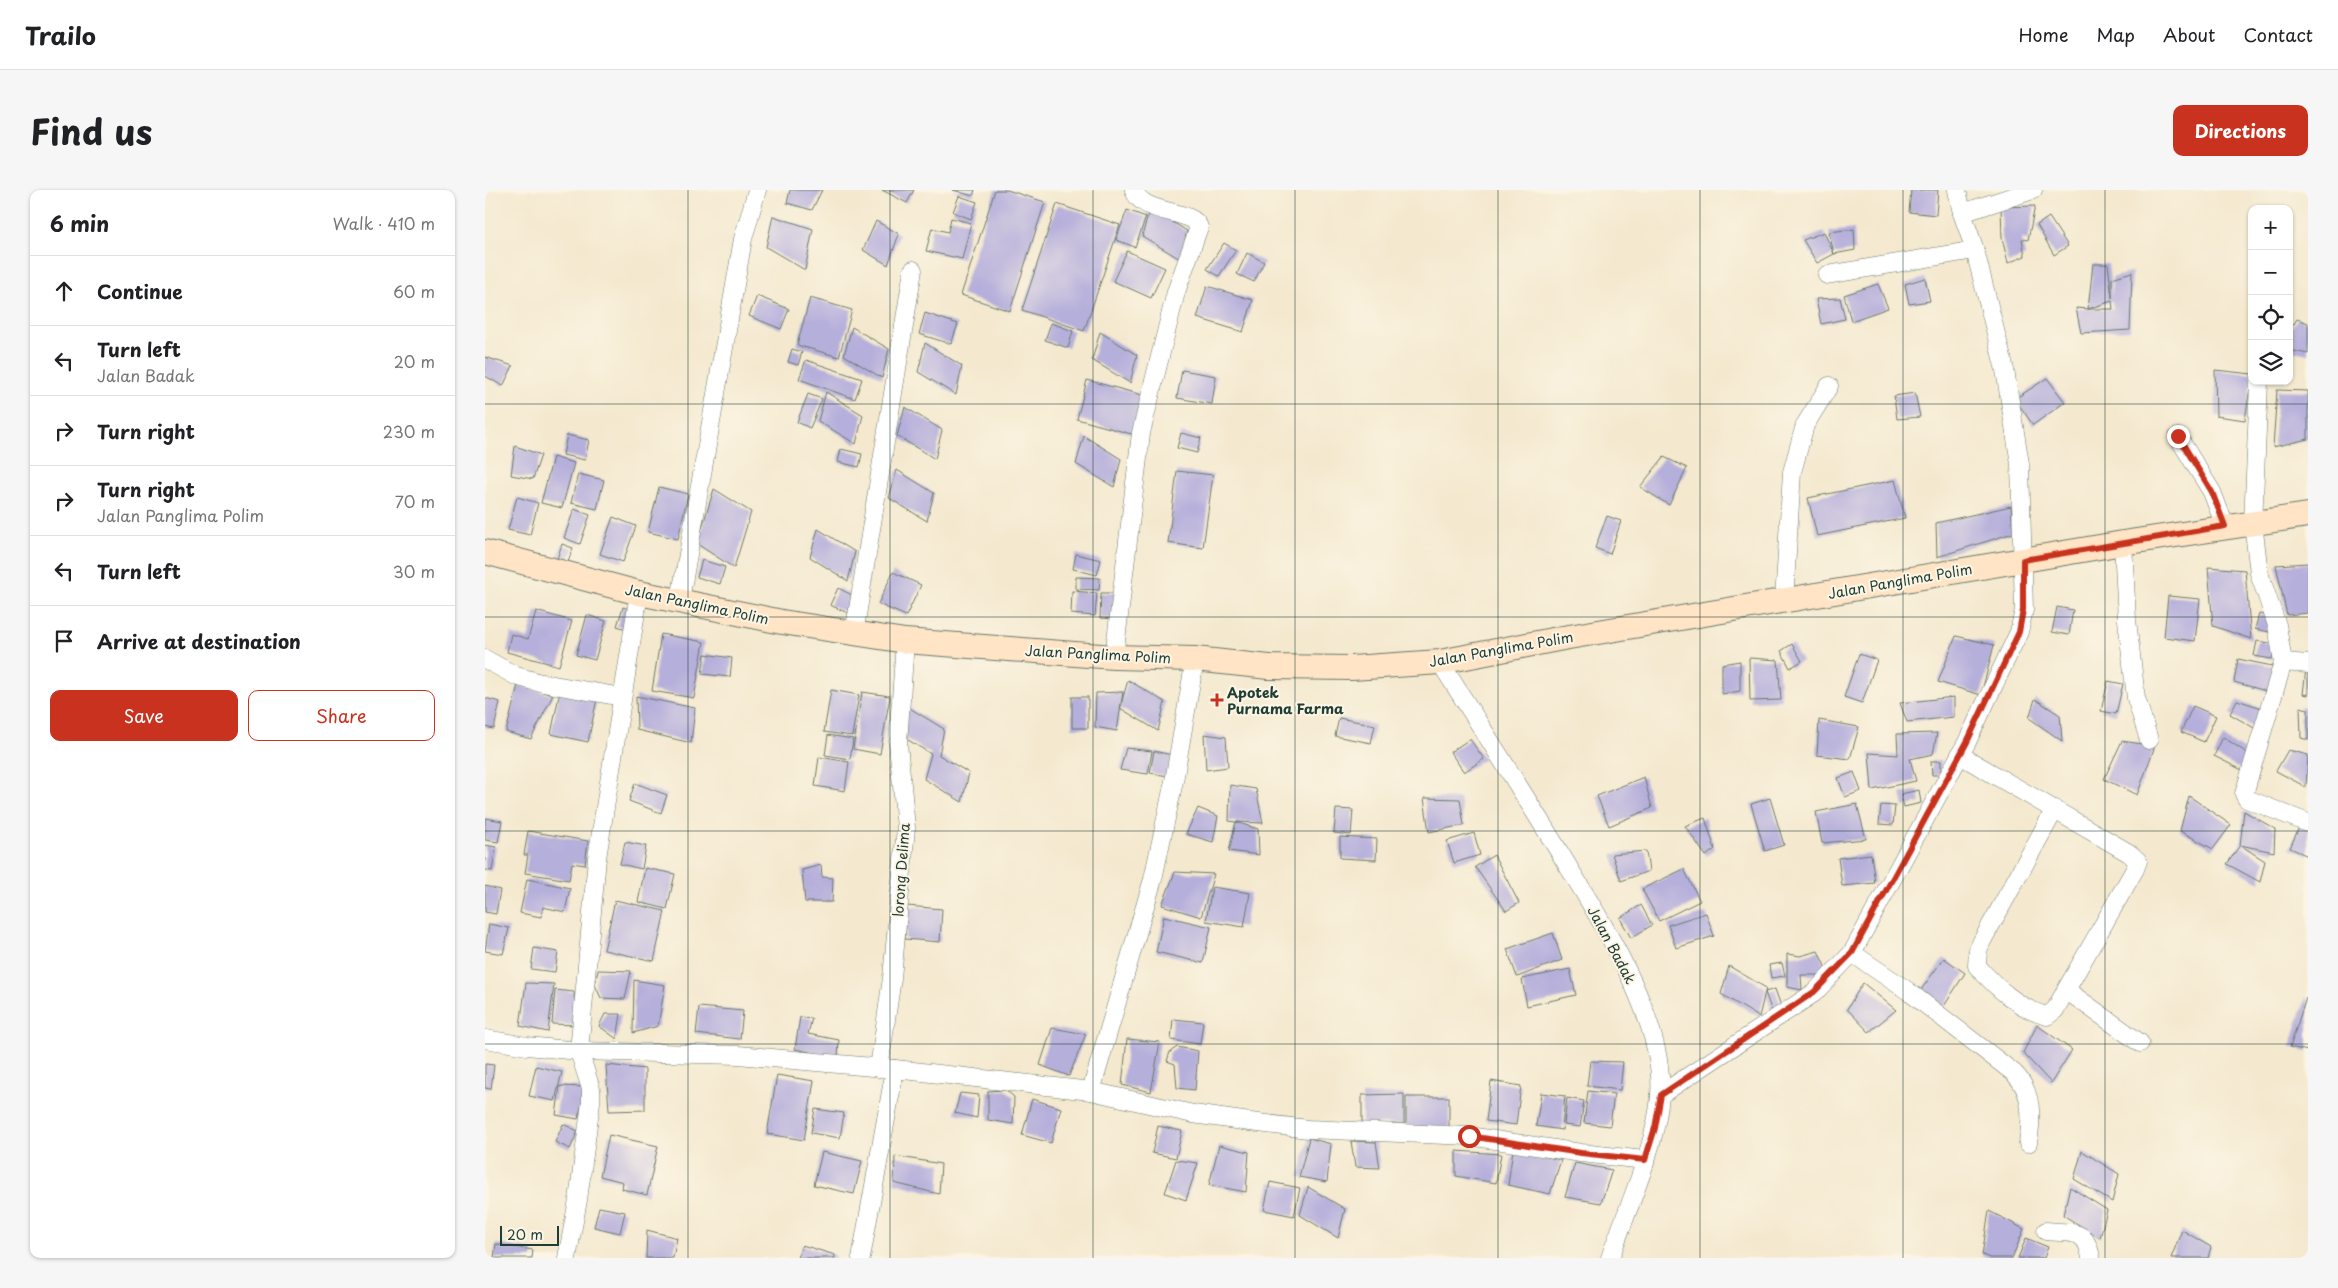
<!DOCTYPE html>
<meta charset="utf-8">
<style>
:root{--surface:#fff;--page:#f6f6f6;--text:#202124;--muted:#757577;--line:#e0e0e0;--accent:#c8321e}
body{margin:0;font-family:"Playpen Sans",sans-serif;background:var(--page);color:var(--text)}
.controls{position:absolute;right:15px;top:15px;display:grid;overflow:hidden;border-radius:10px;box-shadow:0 1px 4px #0004}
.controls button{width:45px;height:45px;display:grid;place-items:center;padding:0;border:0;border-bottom:1px solid var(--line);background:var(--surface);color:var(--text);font:25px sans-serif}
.scale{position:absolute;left:15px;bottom:12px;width:59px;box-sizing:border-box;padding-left:5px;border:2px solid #1f3d34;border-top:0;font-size:14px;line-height:18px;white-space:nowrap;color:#1f3d34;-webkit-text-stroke:4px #fcf5e5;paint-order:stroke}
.stop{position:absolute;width:15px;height:15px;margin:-11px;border:4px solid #c8321e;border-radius:50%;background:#fff}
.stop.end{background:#c8321e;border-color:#fff;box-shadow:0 1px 5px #0008}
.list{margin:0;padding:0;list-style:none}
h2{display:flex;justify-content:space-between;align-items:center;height:65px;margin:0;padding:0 20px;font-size:21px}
h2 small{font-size:16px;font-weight:400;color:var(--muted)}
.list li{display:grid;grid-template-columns:32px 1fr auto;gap:15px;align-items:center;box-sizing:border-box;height:70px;padding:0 20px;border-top:1px solid var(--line)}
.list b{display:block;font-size:19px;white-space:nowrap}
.list p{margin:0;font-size:16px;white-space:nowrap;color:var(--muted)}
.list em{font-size:16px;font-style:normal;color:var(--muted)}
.actions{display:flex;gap:10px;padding:15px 20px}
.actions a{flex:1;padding:11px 0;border:1px solid var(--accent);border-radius:10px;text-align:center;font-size:18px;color:var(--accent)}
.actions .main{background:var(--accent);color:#fff}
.icon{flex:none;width:28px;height:28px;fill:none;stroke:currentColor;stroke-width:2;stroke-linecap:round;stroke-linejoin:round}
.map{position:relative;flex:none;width:1823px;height:1068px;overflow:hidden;border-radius:10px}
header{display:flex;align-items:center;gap:30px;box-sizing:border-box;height:70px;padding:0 25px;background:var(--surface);border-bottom:1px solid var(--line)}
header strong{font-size:24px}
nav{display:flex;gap:28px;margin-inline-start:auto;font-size:18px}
.intro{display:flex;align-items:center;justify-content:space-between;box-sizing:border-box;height:120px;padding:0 30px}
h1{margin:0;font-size:35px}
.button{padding:12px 22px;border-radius:10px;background:var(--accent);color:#fff;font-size:18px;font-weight:700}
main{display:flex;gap:30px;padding:0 30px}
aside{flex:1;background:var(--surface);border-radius:10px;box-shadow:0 1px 4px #0004}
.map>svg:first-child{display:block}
</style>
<header>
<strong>Trailo</strong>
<nav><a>Home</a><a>Map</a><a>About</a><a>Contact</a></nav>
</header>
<div class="intro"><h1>Find us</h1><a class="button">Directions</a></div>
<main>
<aside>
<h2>6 min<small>Walk · 410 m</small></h2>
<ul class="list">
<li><svg class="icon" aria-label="ahead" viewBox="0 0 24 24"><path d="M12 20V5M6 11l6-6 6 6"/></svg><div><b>Continue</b></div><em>60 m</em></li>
<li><svg class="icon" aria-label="left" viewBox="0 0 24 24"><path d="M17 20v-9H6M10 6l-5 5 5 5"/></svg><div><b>Turn left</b><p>Jalan Badak</p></div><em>20 m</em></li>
<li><svg class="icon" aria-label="right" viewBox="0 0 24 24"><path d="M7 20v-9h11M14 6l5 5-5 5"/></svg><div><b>Turn right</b></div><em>230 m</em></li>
<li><svg class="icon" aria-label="right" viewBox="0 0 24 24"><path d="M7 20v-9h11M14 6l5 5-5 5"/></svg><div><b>Turn right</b><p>Jalan Panglima Polim</p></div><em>70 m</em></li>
<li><svg class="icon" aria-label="left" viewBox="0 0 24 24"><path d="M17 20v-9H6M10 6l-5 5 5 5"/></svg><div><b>Turn left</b></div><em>30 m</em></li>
<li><svg class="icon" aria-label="arrive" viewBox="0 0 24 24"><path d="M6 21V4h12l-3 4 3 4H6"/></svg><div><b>Arrive at destination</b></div></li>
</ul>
<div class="actions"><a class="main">Save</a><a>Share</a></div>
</aside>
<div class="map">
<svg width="1823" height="1068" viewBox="0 0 1823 1068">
<rect width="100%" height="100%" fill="#fcf5e5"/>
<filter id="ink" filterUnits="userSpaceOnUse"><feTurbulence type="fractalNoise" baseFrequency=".02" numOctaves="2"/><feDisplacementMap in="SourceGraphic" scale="10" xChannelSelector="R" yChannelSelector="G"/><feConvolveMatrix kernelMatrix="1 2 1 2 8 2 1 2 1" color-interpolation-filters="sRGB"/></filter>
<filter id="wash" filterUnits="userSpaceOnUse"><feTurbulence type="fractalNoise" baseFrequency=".0096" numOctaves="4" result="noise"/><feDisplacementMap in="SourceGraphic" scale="20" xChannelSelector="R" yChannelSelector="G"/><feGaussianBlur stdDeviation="1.12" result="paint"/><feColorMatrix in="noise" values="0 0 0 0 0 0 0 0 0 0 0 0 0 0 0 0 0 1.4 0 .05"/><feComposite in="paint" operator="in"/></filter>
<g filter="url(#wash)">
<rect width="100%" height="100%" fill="#f4e9cf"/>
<g id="blocks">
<g fill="#b5afdb" fill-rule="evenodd">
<polygon points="305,0 337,0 327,20 302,13"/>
<polygon points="397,0 429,0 422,13"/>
<polygon points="468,0 490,0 488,6"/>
<polygon points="510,0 522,0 560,12 525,121 476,105"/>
<polygon points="1426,0 1453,0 1451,25 1424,22"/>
<polygon points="474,6 492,12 486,29 468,22"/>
<polygon points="572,14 635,35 599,141 537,120"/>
<polygon points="1550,16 1543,50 1537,49 1540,66 1523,73 1517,48 1516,17"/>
<polygon points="665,18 702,41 695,69 657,46"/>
<polygon points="642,20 661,27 650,57 631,50"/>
<polygon points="288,26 328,39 320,80 281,57"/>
<polygon points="1564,27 1583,56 1569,65 1552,35"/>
<polygon points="466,28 486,33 477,69 441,61 447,38 463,42"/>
<polygon points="391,31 414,44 403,75 378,60"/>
<polygon points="1369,39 1370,60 1349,64 1332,73 1318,50 1339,42 1349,64 1344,42"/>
<polygon points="739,53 751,60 734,86 722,79"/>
<polygon points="642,61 680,78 666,108 628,91"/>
<polygon points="762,63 779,72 769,92 752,84"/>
<path d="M1608,74H1623L1627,108V88L1647,82L1645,140L1596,143L1591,118L1603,119ZM1627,111L1628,119H1603Z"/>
<polygon points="1440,88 1445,111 1424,114 1420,94"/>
<polygon points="1393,94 1403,118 1366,131 1359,105"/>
<polygon points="722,96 768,110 758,142 712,128"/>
<polygon points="272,106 304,119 296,139 264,126"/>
<polygon points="325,108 367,120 354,167 312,155"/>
<polygon points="1355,108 1360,129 1336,134 1331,109"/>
<polygon points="440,123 473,134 466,154 434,144"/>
<polygon points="1812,129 1823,133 1823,164 1804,160 1804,142"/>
<polygon points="566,133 588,141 583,158 560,150"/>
<polygon points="367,137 404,159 397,188 359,165"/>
<polygon points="615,142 652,165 645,193 607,170"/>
<polygon points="440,153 477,176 471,205 433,182"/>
<polygon points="307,159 317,162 313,175 303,172"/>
<polygon points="0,167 28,176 18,196 0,186"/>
<polygon points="321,170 377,189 370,209 314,189"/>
<polygon points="697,180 731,186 727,214 692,208"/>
<polygon points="1730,180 1767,184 1760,230 1731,226"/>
<polygon points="1562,188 1580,212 1548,235 1530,209"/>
<polygon points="602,190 661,206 650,245 592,229"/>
<polygon points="1792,200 1823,201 1823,249 1788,257"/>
<polygon points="341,202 378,225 371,254 333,231"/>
<polygon points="1430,203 1435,227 1412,229 1409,206"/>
<polygon points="323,204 337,209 325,238 312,232"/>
<polygon points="420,217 457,240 450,269 412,246"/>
<polygon points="696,243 716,248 712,263 692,258"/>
<polygon points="82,245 104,250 100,270 78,265"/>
<polygon points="599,246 636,269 629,297 591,274"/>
<polygon points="30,256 56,265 48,289 26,285"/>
<polygon points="356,259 377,264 374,277 353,272"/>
<polygon points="68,267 89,273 77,318 56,313"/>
<polygon points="1179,267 1202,278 1184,315 1155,297"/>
<polygon points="412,280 449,303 442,331 404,308"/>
<polygon points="692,281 728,285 718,358 683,353"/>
<polygon points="93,284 119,290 112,319 86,313"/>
<polygon points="1410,290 1420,328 1332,346 1323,308"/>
<polygon points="174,297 203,304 193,349 163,342"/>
<polygon points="229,299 266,322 249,378 212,354"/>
<polygon points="32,307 53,313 45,345 23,340"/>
<polygon points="1526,316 1528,343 1452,367 1451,333"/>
<polygon points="89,319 105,325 95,354 79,348"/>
<polygon points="1122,326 1136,331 1125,364 1110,358"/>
<polygon points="128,327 151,336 138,372 115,364"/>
<polygon points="333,339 370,362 363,391 325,367"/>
<polygon points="77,354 88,358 83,372 72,369"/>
<polygon points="591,364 616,370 612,385 588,379"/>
<polygon points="217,370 240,377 235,394 212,387"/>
<polygon points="1823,373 1823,423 1802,425 1791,375"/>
<polygon points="1723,377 1760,380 1766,449 1728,436"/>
<polygon points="408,382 436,395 421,426 393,414"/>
<polygon points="591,387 615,388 614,400 591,399"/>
<polygon points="353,398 371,407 363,423 345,415"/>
<polygon points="587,401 612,403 610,426 586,424"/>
<polygon points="616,403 631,403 630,429 615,428"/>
<polygon points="1683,406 1715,409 1710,451 1679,447"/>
<polygon points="138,417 147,420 141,439 132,436"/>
<polygon points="1572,417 1588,420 1584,445 1567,442"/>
<polygon points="51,421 87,431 74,476 22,462 26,444 43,449"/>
<polygon points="1774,424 1788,427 1784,442 1770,439"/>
<polygon points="102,425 121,431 110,470 91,465"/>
<polygon points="176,444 219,452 209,508 167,501"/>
<polygon points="1471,446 1509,455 1496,505 1453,492"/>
<polygon points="1772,451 1790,454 1787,469 1769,466"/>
<polygon points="1307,454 1317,471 1305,478 1296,461"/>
<polygon points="220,464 247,468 245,487 217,484"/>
<polygon points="1374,464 1392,470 1377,513 1359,507"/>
<polygon points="1264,468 1293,470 1296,510 1265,511"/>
<polygon points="1753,469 1792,477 1788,503 1749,492"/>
<polygon points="1255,471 1255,501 1237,504 1237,474"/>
<polygon points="1821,479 1823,479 1823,505 1818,504"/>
<polygon points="643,490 680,512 673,541 635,518"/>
<polygon points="1623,491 1638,494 1631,524 1616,521"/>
<polygon points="33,495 68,505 46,549 21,542"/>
<polygon points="346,500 374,505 367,546 339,542"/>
<polygon points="75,501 112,509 103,552 66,544"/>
<polygon points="377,502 405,506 395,564 368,559"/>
<polygon points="638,502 632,541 610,537 611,503"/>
<polygon points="151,506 210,518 206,553 152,540"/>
<rect x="587" y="507" width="16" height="31"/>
<polygon points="1469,507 1469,527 1422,532 1415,513"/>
<polygon points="0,508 15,512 9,539 0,537"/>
<polygon points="1550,509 1575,525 1577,551 1544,528"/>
<polygon points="1752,510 1780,519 1771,539 1745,524"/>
<polygon points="1708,516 1731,526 1719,552 1696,542"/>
<polygon points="423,517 459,539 454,565 484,583 477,612 439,589 446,564 415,545"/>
<polygon points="1815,517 1823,519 1823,550 1816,548"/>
<polygon points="854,528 890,535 886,553 850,546"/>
<polygon points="1334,530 1374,537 1365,569 1332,565"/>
<polygon points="1452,543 1448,564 1425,569 1431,591 1387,600 1384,563 1413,565 1412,544"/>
<polygon points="719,544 741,547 743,577 721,580"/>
<polygon points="343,545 368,549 365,569 340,565"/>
<polygon points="1738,547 1768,567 1761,582 1729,566"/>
<polygon points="985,549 999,569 979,582 965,562"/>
<polygon points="1637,551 1670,556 1652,605 1619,589"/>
<polygon points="641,558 667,561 663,584 635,580"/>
<polygon points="1803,560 1823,565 1821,597 1791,581"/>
<polygon points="669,561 687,565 683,586 665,583"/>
<polygon points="334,567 364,572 360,601 330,596"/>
<polygon points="1446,571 1456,571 1456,585 1447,585"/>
<polygon points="1369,582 1376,601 1360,607 1353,588"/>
<polygon points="1159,587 1167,618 1124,636 1112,606"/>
<polygon points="150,593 182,605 176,623 144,611"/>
<polygon points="745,595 771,599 778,633 751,632 773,639 774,665 744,661 751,632 744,631"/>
<polygon points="1434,600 1436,613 1419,617 1416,604"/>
<polygon points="1704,606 1746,635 1728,659 1695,641"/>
<polygon points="939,608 975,609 979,635 944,642"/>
<polygon points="1285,608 1299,655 1280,661 1266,614"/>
<polygon points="1372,614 1381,649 1337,653 1331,622"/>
<polygon points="1396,615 1410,616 1408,635 1394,634"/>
<polygon points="713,618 733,626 728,652 701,644"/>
<polygon points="851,619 868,620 866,645 849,643"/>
<polygon points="1759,621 1790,639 1789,662 1755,655"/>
<polygon points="0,628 17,631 13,652 0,650"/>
<polygon points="1220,628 1230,659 1221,666 1200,636"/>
<polygon points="1815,635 1823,639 1823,666 1805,658"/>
<polygon points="43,641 103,651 100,675 87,673 84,690 40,683 43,665 39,665"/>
<polygon points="989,643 995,665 969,673 962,651"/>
<polygon points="855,647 892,649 891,670 855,668"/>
<polygon points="140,652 161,656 157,679 135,674"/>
<polygon points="0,655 11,657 7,681 0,680"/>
<polygon points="1755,655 1780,671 1775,692 1742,674"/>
<polygon points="1161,661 1164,681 1136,691 1127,664"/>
<polygon points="1386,664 1390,693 1357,696 1353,668"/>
<polygon points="1009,665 1034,713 1021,721 990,677"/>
<polygon points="336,675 337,687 348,688 347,712 320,712 317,680"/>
<polygon points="160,678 190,684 182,719 153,712"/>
<polygon points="1199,679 1215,711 1174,731 1157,699"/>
<polygon points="690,682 729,684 716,727 677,715"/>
<polygon points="42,689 85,698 80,722 58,717 56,727 35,723"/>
<polygon points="0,696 15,700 11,724 0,722"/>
<polygon points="727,697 765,703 759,737 721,731"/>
<polygon points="130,710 180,721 169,771 119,760"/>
<polygon points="1156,715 1167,735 1146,748 1135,728"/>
<polygon points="422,716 457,719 455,752 420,749"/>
<polygon points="1221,723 1229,746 1191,758 1183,735"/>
<polygon points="679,726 726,737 718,773 671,762"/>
<polygon points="4,734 24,738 18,764 0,761"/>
<polygon points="1068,743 1077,770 1032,787 1022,759"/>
<polygon points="49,758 73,762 70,782 46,779"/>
<polygon points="1333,761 1344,785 1316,785 1317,800 1302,797 1302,764 1315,766"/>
<polygon points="1459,768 1480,783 1456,821 1433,804"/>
<polygon points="1297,773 1300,786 1286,788 1284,775"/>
<polygon points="1244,776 1281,798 1274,827 1236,804"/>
<polygon points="1085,779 1091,805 1042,816 1037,789"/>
<polygon points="113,780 146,781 140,809 116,808 110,795"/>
<polygon points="149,790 180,795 173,836 148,843"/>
<polygon points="41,793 69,794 63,842 35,836"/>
<polygon points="1378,793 1411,820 1384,842 1362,819"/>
<polygon points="1290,799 1297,819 1287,822 1280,802"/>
<polygon points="70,800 89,802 91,835 67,834"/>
<polygon points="1821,808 1823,809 1823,861 1805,857"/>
<polygon points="214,817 258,821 255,849 211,844"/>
<polygon points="120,824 136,824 132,849 114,836"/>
<polygon points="315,827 327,828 323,844 354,850 353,868 310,859"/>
<polygon points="688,829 718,832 715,854 686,850"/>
<polygon points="1552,835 1587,860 1566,893 1538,863"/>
<polygon points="567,838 601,844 584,886 555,875"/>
<polygon points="642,849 675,852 666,902 637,895"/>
<polygon points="692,857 713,861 710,900 692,898 690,874 682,871 685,862"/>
<polygon points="1105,871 1138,872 1135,900 1102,896"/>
<polygon points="0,874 9,875 6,899 0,898"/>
<polygon points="121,875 160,879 160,920 124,921"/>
<polygon points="51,876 77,882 70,911 44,906"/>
<polygon points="292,885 329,891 319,950 282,944"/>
<polygon points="1006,891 1036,896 1031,935 1001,931"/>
<polygon points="75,896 101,897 93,929 71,925"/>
<polygon points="521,900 529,907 528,934 503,930 503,901"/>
<polygon points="1103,901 1129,904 1125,936 1099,933"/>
<polygon points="475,903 494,905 492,928 470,923"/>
<polygon points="1056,903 1080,906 1077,940 1051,936"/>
<polygon points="919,904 919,934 877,934 877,905"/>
<rect x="921" y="907" width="43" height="30"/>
<polygon points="1082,908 1099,911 1095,937 1079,935"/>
<polygon points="547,909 576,918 566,953 537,945"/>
<polygon points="330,919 359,923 355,948 326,943"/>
<polygon points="78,934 93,941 85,959 70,952"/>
<polygon points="673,936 697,941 691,968 667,963"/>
<polygon points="124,945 173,956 162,1005 137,999 138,992 115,986"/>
<polygon points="824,948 846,954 842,992 814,987"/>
<polygon points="866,951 891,952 895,978 870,977"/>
<polygon points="734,955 764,962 761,1002 724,995"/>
<polygon points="1028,959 1076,970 1065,1004 1023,995"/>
<polygon points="971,961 1016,964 1011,993 971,986"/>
<polygon points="1597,961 1634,984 1627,1012 1589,989"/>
<polygon points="337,962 377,971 369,1004 329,995"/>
<polygon points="410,966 456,974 454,1004 409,993"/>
<polygon points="691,970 713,973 701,1010 680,1003"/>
<polygon points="1090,973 1127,980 1116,1013 1080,1007"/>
<polygon points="785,992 815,998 809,1026 779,1020"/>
<polygon points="823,997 860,1019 853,1048 815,1025"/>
<polygon points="1585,997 1622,1020 1615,1048 1578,1025"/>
<polygon points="114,1017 140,1022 135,1043 109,1037"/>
<polygon points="1504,1021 1539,1039 1527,1068 1505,1068 1497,1065"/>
<polygon points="162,1040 192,1048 188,1068 161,1068"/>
<polygon points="1697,1040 1726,1057 1723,1068 1686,1068"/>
<polygon points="1541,1048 1563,1057 1559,1068 1533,1068"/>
<polygon points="11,1054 48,1060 47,1068 9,1068"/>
<polygon points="317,1055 350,1065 350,1068 313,1068"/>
</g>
</g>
</g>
<g filter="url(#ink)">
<use href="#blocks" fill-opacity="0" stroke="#6a796a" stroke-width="1"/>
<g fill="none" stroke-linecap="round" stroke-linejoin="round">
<g stroke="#6a796a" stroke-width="19">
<g id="street">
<polyline points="1477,23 1548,0"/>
<polyline points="1342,85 1490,60"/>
<polyline points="1774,192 1768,333 1774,383 1792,435 1798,472"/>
<polyline points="1693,247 1727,302 1740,336"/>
<polyline points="1638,353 1642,430 1651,508 1664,550"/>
<polyline points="195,410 258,49 272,0"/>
<polyline points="1299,411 1307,282 1320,235 1344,196"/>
<polyline points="369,444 428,80"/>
<path d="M629,467L656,243L691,102L714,37C707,18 657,26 649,0"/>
<polyline points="0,469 31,486 52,492 137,507"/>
<path d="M955,472C996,537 1038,602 1078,668C1116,731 1181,831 1175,906C1171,957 1142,1019 1125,1068"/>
<polyline points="1823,474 1798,472 1759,604 1762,609 1823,633"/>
<polyline points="1475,565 1644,663 1653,671 1650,679 1581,800 1655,853"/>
<path d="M1570,619L1497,751L1493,760L1492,776C1511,797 1534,819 1562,826L1570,820L1581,800"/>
<path d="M1367,763L1423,801L1529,883C1548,902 1547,928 1543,953"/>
<polyline points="0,849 42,856 94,861 253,865 410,879 606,901 708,924 765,932 823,939 984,946 1096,963 1160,970"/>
<polyline points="394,878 407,788 421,638 413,553 420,451"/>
<polyline points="606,901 668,689 689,591 710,469"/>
<polyline points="1175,905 1329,803 1367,763 1482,552 1534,442 1539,420 1535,274 1520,180 1490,60 1477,23 1472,0"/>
<path d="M1561,1041C1587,1044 1601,1037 1606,1068"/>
<polyline points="82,1068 93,1010 106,912 106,899 94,861 112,668 154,403"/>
<polyline points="376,1068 410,879"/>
</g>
</g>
<g stroke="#6a796a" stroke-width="26">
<polyline id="secondary" points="0,362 154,403 297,432 420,451 629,467 710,469 784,477 867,478 955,472 1078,448 1638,353 1823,325"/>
</g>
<use href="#street" stroke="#fff" stroke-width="18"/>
<use href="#secondary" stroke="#ffe4c6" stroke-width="24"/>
</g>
</g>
<g fill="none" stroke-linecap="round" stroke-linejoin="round" filter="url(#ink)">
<polyline stroke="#c8321e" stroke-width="6" points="984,946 1096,963 1160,970 1170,938 1176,905 1329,802 1367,763 1482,552 1534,442 1538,420 1538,370 1740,336 1727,302 1693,246"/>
</g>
<path fill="none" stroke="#1f3d34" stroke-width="1" stroke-opacity="0.55" d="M203,0V1068M405,0V1068M608,0V1068M810,0V1068M1013,0V1068M1215,0V1068M1418,0V1068M1620,0V1068M0,214H1823M0,427H1823M0,641H1823M0,854H1823"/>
<path fill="#c8321e" stroke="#fcf5e5" stroke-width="2" d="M729.5 502.5h5v5h5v5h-5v5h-5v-5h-5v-5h5z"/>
<g text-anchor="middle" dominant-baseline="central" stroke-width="4" stroke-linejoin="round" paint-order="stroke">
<g font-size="14" fill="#1f3d34" stroke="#fcf5e5">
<text transform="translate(1415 391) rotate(-10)">Jalan Panglima Polim</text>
<text transform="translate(212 414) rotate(12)">Jalan Panglima Polim</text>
<text transform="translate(1016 459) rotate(-10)">Jalan Panglima Polim</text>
<text transform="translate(613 464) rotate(3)">Jalan Panglima Polim</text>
<text transform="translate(416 680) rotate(-86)">lorong Delima</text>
<text transform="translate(1127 755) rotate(62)">Jalan Badak</text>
</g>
<g font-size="14" font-weight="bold" fill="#1f3d34" stroke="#fcf5e5" text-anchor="start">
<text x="742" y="502">Apotek<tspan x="742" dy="16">Purnama Farma</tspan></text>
</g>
</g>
</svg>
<div class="controls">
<button>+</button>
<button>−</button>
<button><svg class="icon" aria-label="locate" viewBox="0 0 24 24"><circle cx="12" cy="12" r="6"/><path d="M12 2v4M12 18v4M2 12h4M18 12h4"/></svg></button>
<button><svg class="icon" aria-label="layers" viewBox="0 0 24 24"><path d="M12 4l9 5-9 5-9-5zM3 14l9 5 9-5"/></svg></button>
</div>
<div class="scale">20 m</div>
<div class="stop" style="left:984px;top:946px"></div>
<div class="stop end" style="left:1693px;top:246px"></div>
</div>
</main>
